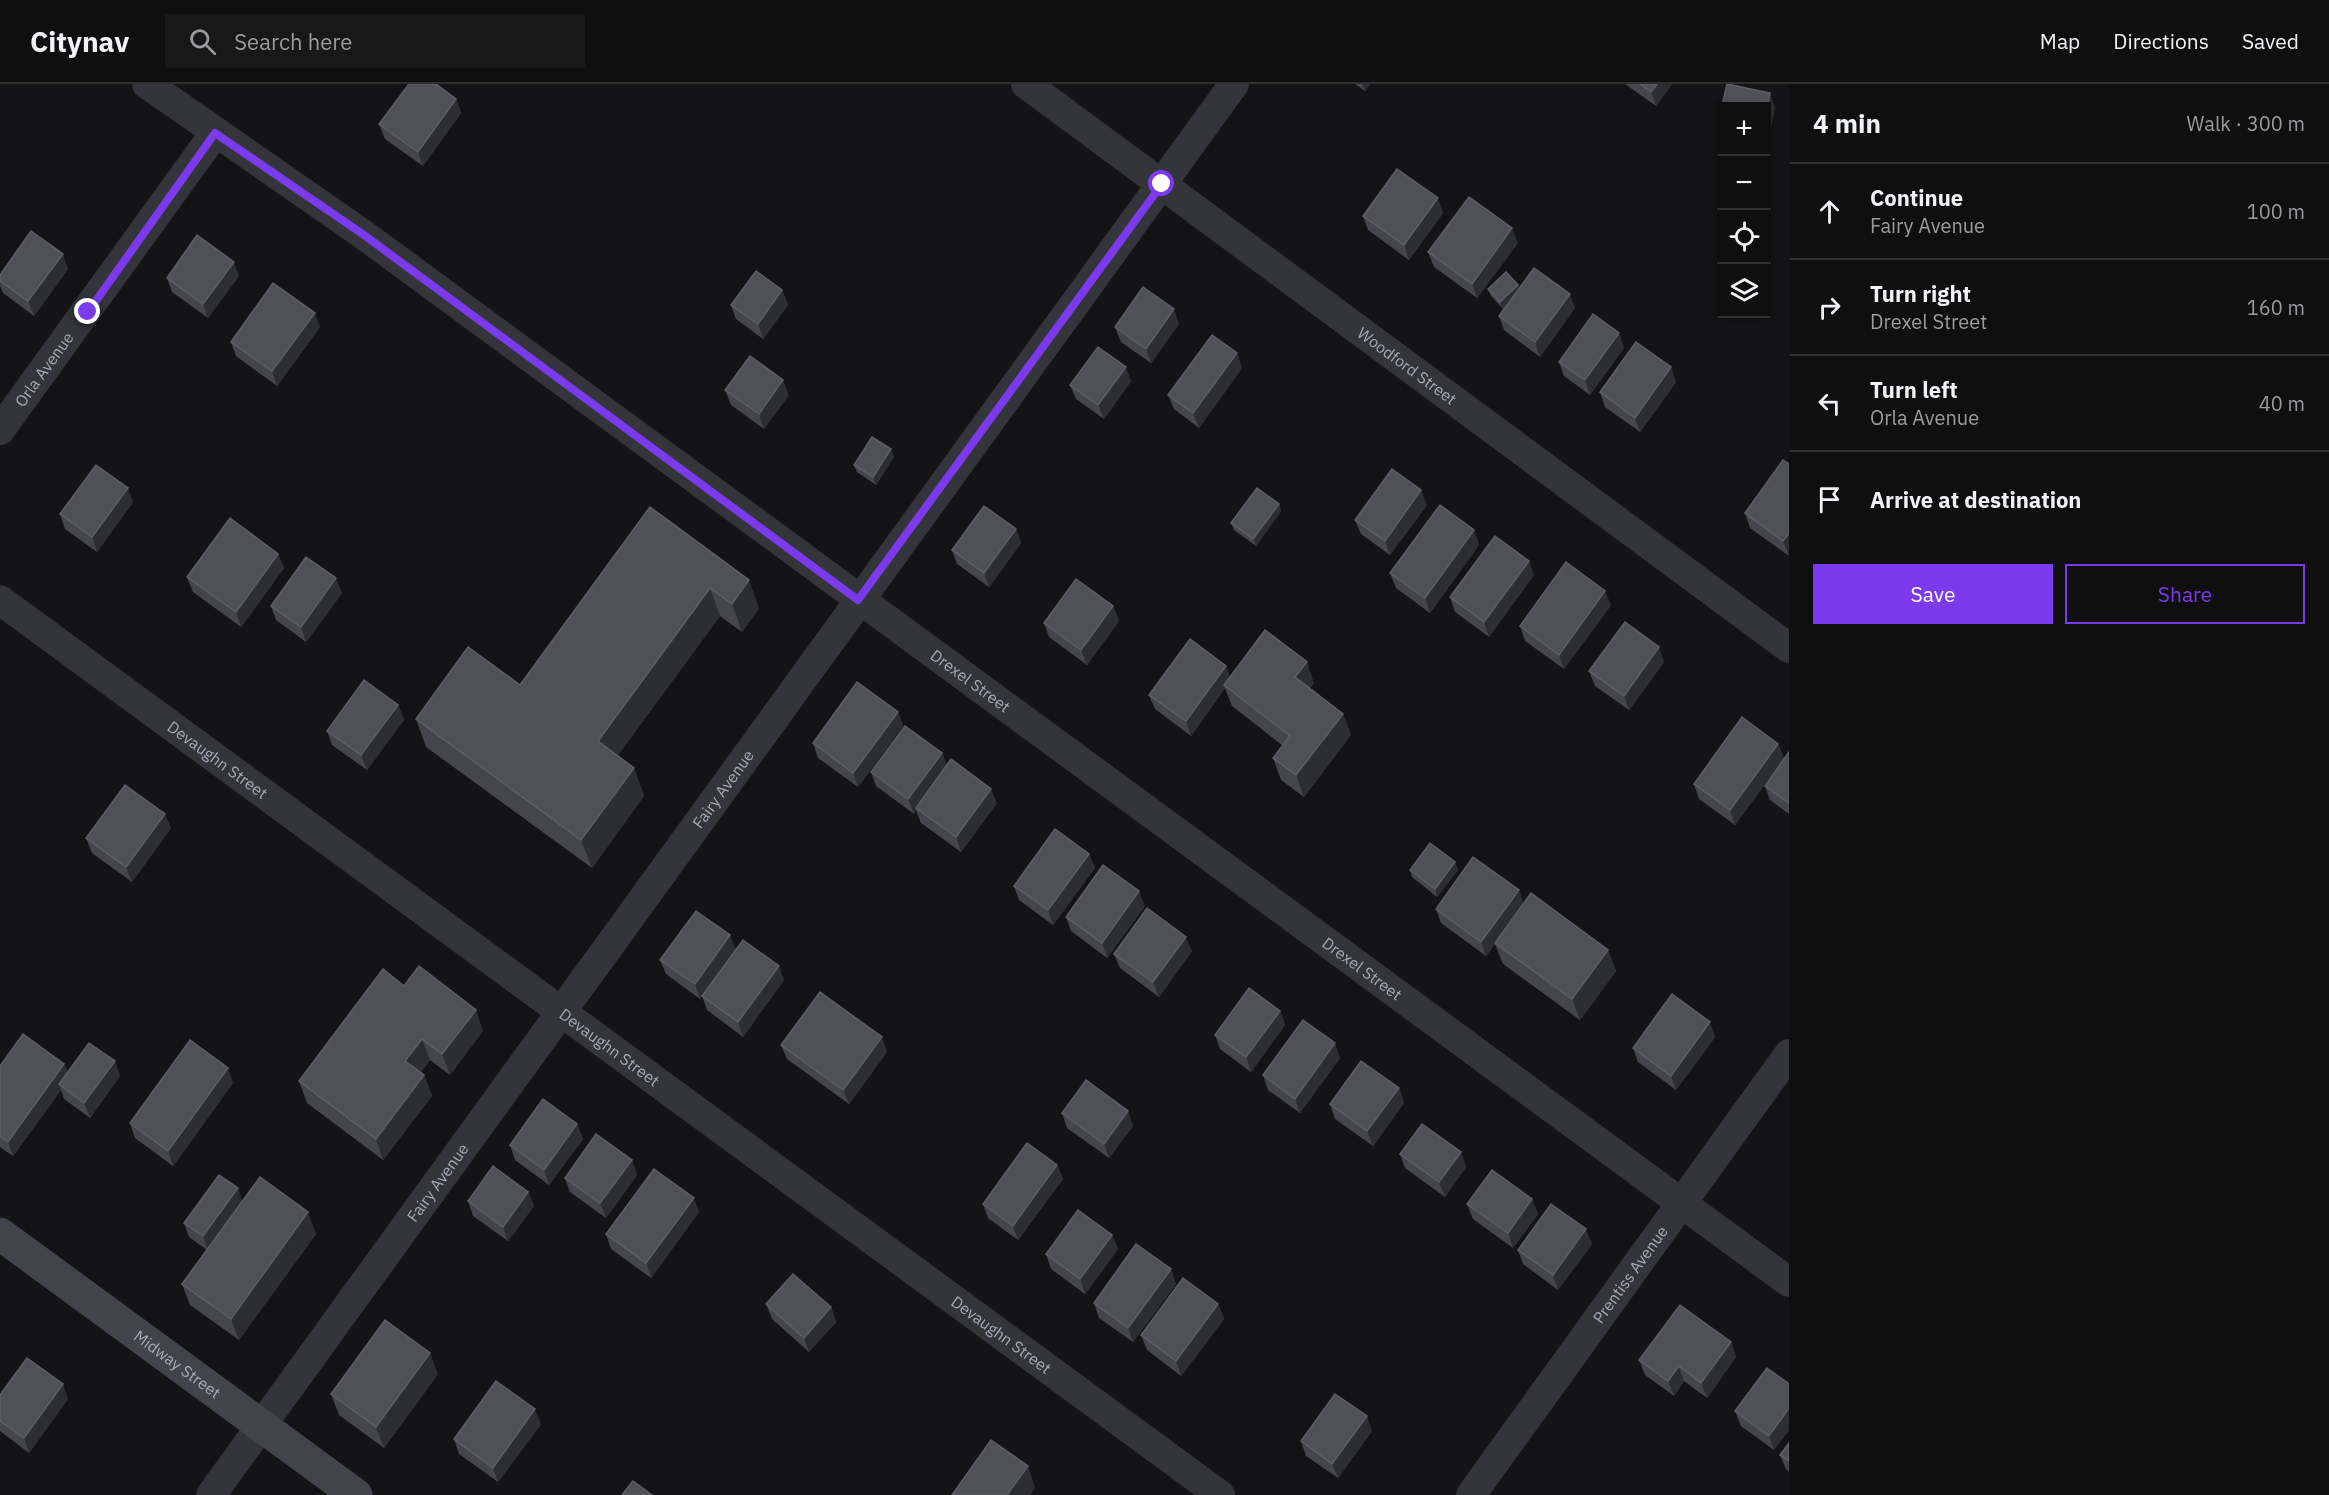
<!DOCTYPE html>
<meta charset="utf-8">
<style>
:root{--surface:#0f0f10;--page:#181819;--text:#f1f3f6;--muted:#9b9c9f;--line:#2f2f30;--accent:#7c3aed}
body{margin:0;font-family:"IBM Plex Sans",sans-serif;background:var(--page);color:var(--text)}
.controls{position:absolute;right:18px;top:18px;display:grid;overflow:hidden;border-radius:0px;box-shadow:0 3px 9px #0003}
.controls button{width:54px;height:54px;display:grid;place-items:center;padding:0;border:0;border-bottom:2px solid var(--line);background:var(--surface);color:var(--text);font:30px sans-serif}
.stop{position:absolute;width:18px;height:18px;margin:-14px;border:4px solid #7c3aed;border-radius:50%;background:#fff}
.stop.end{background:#7c3aed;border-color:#fff;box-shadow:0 2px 6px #0008}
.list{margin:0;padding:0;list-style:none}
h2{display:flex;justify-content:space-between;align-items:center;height:78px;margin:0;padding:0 24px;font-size:26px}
h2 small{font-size:20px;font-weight:400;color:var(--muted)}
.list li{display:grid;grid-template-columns:39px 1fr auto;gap:18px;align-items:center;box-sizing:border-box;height:96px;padding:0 24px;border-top:2px solid var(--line)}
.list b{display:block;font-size:22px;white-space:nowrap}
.list p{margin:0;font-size:20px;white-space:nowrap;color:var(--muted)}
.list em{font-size:20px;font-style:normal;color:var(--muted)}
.actions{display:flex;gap:12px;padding:18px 24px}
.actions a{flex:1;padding:14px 0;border:2px solid var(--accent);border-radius:0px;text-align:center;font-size:21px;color:var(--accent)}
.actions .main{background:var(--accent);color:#fff}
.icon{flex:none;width:33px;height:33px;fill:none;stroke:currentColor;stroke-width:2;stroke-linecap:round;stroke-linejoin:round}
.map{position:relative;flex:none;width:1789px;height:1411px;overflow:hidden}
header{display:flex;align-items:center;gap:36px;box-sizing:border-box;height:84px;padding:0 30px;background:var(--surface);border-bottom:2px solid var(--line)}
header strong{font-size:28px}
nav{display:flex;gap:33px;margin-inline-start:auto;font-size:21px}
.search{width:420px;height:54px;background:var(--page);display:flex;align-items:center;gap:15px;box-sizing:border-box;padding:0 21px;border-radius:0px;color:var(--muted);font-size:22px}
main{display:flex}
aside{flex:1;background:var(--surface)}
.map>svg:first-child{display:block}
</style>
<header>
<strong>Citynav</strong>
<div class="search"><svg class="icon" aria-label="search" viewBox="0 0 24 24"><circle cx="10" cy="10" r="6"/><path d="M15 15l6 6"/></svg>Search here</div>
<nav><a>Map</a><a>Directions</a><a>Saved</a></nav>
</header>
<main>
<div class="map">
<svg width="1789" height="1411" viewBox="0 0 1789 1411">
<rect width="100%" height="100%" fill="#141416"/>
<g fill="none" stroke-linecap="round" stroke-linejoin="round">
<g stroke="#34353b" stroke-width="30">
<path id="s1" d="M147,0L364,151L1789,1198"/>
<path id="s2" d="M1026,0L1789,564"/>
<path id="s3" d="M0,346L215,49"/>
<path id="s4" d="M0,516L1220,1411"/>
<path id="s5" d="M211,1411L1234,0"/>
<path id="s6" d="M1471,1411L1789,970"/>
</g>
<path stroke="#42444b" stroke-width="33" id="s7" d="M0,1150L356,1411"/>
</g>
<g fill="#45464b">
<polygon points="1355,0 1370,0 1365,7"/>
<polygon points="1625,0 1672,0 1656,22"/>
<polygon points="456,15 461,29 423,82 385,55 379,40"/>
<polygon points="1722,26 1722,50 1718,41"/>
<polygon points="1443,129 1409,176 1368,146 1363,132"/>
<polygon points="1518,159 1477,214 1434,183 1428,168"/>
<polygon points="68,185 34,232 3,209 0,202 0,191"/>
<polygon points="239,192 208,234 172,208 167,194"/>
<polygon points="1518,201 1519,204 1575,224 1540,273 1504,246 1499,232 1503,225 1491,212 1488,205"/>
<polygon points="782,206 788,221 763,255 736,235 731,221"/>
<polygon points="1179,240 1151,279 1121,258 1115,243"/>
<polygon points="320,243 277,302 236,272 231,258"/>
<polygon points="1624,264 1590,311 1564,292 1559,278"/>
<polygon points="1237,269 1242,284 1199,344 1174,325 1168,311"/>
<polygon points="1131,297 1104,335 1076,315 1070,301"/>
<polygon points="1676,298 1640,348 1605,323 1600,308"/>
<polygon points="725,306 789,311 764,345 731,321"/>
<polygon points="894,373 876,401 857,388 854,381"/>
<polygon points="1789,380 1789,472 1750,444 1745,429"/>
<polygon points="133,418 97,468 65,445 60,430"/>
<polygon points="1279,420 1281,427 1256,462 1234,446 1231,439"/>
<polygon points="1427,421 1390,471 1361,450 1355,436"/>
<polygon points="650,423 759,524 742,548 720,532 618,671 634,684 644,712 592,784 426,663 416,635 520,601"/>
<polygon points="1016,445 1021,459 989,503 957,480 952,466"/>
<polygon points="1474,446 1479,461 1430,529 1396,504 1390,489"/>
<polygon points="278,470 284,484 241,543 193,508 187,493"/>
<polygon points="1534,491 1489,553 1455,528 1450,513"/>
<polygon points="342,509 306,558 276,536 271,522"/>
<polygon points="1611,521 1564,585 1525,557 1520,542"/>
<polygon points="1113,522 1119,537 1087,581 1049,553 1044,539"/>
<polygon points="1664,578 1629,626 1595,602 1589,587"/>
<polygon points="1226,582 1230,593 1314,599 1310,604 1343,630 1351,651 1304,713 1281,696 1273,674 1283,662 1232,622 1225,604 1191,652 1155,625 1149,611"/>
<polygon points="398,621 404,636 367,686 332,661 327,647"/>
<polygon points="898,628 903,642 858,703 818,674 813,659"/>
<polygon points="1778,660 1784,674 1735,741 1699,715 1694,700"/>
<polygon points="1789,668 1789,730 1770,716 1765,702"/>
<polygon points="942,669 947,682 997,719 961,768 921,739 916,726 914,730 876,702 871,688"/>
<polygon points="171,744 132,798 92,769 86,754"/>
<polygon points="1089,770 1095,784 1053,841 1019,816 1014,802"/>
<polygon points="1455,778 1458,786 1437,813 1412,793 1410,786"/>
<polygon points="1524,819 1608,866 1616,887 1580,936 1503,880 1495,860 1486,872 1441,839 1436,825"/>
<polygon points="1145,822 1107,874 1071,847 1066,833"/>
<polygon points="730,851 735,865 784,896 743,953 707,926 702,912 700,915 666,890 660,876"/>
<polygon points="1192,867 1159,913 1120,884 1114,870"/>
<polygon points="404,902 483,947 450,991 430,976 421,988 424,991 432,1012 383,1076 307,1019 299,997"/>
<polygon points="1280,927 1285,941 1251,988 1220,965 1215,951"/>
<polygon points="1715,953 1676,1006 1638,978 1633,964"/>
<polygon points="781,961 887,968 849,1020 787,975"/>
<polygon points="1340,974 1300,1029 1268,1006 1263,991"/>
<polygon points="64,980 68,988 120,992 90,1034 64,1015 61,1006 13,1072 0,1063 0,982"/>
<polygon points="233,999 173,1082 135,1054 130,1039"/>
<polygon points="1399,1004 1404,1019 1373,1062 1335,1035 1330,1020"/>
<polygon points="1062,1029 1133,1042 1109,1074 1067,1044"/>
<polygon points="577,1040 583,1055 549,1101 515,1076 510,1061"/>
<polygon points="1461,1068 1466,1083 1445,1113 1405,1084 1400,1070"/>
<polygon points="632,1076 637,1091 606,1134 570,1108 565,1094"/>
<polygon points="1057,1081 1063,1095 1018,1156 988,1134 983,1120"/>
<polygon points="528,1108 534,1122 508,1157 473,1132 468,1117"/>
<polygon points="1532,1115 1538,1130 1513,1164 1473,1135 1467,1120"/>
<polygon points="242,1117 316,1150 239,1256 190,1221 182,1200 207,1166 189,1153 184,1139"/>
<polygon points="699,1128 651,1194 611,1165 606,1150"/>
<polygon points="1112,1151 1118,1165 1085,1210 1051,1185 1046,1170"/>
<polygon points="1592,1160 1558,1206 1523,1180 1518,1166"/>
<polygon points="1176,1200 1133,1258 1099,1234 1094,1219"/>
<polygon points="766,1220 831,1223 836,1238 809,1268 772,1235"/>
<polygon points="1218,1220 1224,1235 1181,1292 1147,1266 1141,1251"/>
<polygon points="1731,1258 1736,1273 1707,1314 1684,1297 1674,1312 1645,1291 1639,1276"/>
<polygon points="438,1290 384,1364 339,1331 331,1310"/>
<polygon points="1789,1300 1789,1346 1774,1366 1741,1342 1735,1327"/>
<polygon points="0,1311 68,1315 29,1369 0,1347"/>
<polygon points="541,1340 498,1398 459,1370 454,1355"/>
<polygon points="1372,1347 1338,1394 1306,1372 1301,1357"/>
<polygon points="1789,1359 1789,1388 1786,1385 1780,1371"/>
</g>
<g fill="#2d2e31">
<polygon points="1362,0 1370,0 1365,7"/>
<polygon points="1657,0 1672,0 1656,22 1651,8"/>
<polygon points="1770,9 1775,24 1767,63 1767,24"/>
<polygon points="456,15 461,29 423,82 418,68"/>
<polygon points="1438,114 1443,129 1409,176 1404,161"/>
<polygon points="1512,144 1518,159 1477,214 1472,200"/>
<polygon points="63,170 68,185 34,232 28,217"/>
<polygon points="234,178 239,192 208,234 203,220"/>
<polygon points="1518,201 1521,209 1503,225 1500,218"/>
<polygon points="782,206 788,221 763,255 758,240"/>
<polygon points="1570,210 1575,224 1540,273 1535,258"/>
<polygon points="1174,225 1179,240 1151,279 1146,265"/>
<polygon points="315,229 320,243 277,302 272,287"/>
<polygon points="1619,249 1624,264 1590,311 1585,296"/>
<polygon points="1237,269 1242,284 1199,344 1193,329"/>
<polygon points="1126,283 1131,297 1104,335 1098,321"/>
<polygon points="1671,283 1676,298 1640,348 1635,334"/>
<polygon points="783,296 789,311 764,345 759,330"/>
<polygon points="891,365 894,373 876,401 873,393"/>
<polygon points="128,404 133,418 97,468 92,453"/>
<polygon points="1421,406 1427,421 1390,471 1385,457"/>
<polygon points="1279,420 1281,427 1256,462 1253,455"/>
<polygon points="1016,445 1021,459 989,503 984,489"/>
<polygon points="1474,446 1479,461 1430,529 1425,514"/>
<polygon points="1789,449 1789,472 1783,457"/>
<polygon points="278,470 284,484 241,543 236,528"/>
<polygon points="1529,477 1534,491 1489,553 1484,538"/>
<polygon points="336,494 342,509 306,558 301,543"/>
<polygon points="749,496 759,524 742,548 732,520"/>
<polygon points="710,504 720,532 608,685 598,657"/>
<polygon points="1605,507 1611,521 1564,585 1559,571"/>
<polygon points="1113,522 1119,537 1087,581 1081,566"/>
<polygon points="1659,563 1664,578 1629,626 1624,612"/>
<polygon points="1307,578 1314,599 1303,614 1295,593"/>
<polygon points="1226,582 1231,596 1224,601 1225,604 1191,652 1186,637"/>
<polygon points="398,621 404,636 367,686 361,671"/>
<polygon points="898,628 903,642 858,703 853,689"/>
<polygon points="1343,630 1351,651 1304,713 1296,691"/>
<polygon points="1778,660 1784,674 1735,741 1730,726"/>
<polygon points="942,669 947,683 916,724 916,726 914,730 908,715"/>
<polygon points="634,684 644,712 592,784 581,756"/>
<polygon points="991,705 997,719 961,768 956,753"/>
<polygon points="165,730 171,744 132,798 126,783"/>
<polygon points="1089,770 1095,784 1053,841 1048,826"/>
<polygon points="1455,778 1458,786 1437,813 1435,805"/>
<polygon points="1519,806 1524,820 1486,872 1481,858"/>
<polygon points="1139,807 1145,822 1107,874 1102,859"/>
<polygon points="730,851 736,866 700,915 695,900"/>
<polygon points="1186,853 1192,867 1159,913 1153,898"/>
<polygon points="1608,866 1616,887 1580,936 1572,915"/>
<polygon points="779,882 784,896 743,953 738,938"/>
<polygon points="476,926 483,947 450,991 442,970"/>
<polygon points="1280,927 1285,941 1251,988 1246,973"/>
<polygon points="1710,938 1715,953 1676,1006 1671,992"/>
<polygon points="882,953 887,968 849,1020 843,1006"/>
<polygon points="422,955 430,976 413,998 405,977"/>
<polygon points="1335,959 1340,974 1300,1029 1295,1015"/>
<polygon points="115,977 120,992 90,1034 84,1019"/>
<polygon points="64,980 70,994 59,1000 61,1006 13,1072 8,1058"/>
<polygon points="228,984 233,999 173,1082 168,1067"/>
<polygon points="424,991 432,1012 383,1076 376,1055"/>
<polygon points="1399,1004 1404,1019 1373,1062 1367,1047"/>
<polygon points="1128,1027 1133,1042 1109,1074 1104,1060"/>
<polygon points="577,1040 583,1055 549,1101 544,1086"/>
<polygon points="1461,1068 1466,1083 1445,1113 1439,1098"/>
<polygon points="632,1076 637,1091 606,1134 600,1119"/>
<polygon points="1057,1081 1063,1095 1018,1156 1013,1142"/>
<polygon points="238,1104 243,1119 208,1167 203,1152"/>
<polygon points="528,1108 534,1122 508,1157 503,1143"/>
<polygon points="694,1114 699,1128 651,1194 646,1179"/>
<polygon points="1532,1115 1538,1130 1513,1164 1508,1149"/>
<polygon points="308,1128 316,1150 239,1256 231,1235"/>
<polygon points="1586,1145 1592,1160 1558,1206 1553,1191"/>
<polygon points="1112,1151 1118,1165 1085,1210 1080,1195"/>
<polygon points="1171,1185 1176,1200 1133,1258 1128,1244"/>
<polygon points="1218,1220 1224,1235 1181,1292 1176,1277"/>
<polygon points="831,1223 836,1238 809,1268 804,1254"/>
<polygon points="1731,1258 1736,1273 1707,1314 1701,1299"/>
<polygon points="430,1269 438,1290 384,1364 376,1343"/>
<polygon points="1679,1282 1684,1297 1674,1312 1668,1297"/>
<polygon points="63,1300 68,1315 29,1369 24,1354"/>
<polygon points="1789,1324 1789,1346 1774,1366 1769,1352"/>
<polygon points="535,1325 541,1340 498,1398 493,1384"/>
<polygon points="1367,1332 1372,1347 1338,1394 1332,1380"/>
<polygon points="1028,1382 1035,1404 1030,1411 1007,1411"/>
</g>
<g fill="#4f5157" stroke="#5d5f66" stroke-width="1.5">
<polygon points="409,0 436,0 456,15 418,68 379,40"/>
<polygon points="1640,0 1657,0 1651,8"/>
<polygon points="1727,0 1770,9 1767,24 1767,22 1722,22"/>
<polygon points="1722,26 1722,41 1718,41"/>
<polygon points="1397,85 1438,114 1404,161 1363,132"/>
<polygon points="1469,113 1512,144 1472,200 1428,168"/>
<polygon points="31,147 63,170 28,217 0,197 0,191"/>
<polygon points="197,151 234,178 203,220 167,194"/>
<polygon points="1534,184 1570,210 1535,258 1499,232"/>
<polygon points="756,187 782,206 758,240 731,221"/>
<polygon points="1506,188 1518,201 1500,218 1488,205"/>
<polygon points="273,199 315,229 272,287 231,258"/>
<polygon points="1143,203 1174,225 1146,265 1115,243"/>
<polygon points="1593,230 1619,249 1585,296 1559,278"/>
<polygon points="1212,251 1237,269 1193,329 1168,311"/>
<polygon points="1636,258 1671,283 1635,334 1600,308"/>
<polygon points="1098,263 1126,283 1098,321 1070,301"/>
<polygon points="750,272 783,296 759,330 725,306"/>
<polygon points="872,353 891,365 873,393 854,381"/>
<polygon points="1783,376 1789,380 1789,449 1783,457 1745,429"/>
<polygon points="96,381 128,404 92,453 60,430"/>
<polygon points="1392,385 1421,406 1385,457 1355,436"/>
<polygon points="1257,404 1279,420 1253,455 1231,439"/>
<polygon points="1440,421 1474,446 1425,514 1390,489"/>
<polygon points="984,422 1016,445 984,489 952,466"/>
<polygon points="650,423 749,496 732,520 710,504 598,657 634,684 581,756 416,635 468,563 520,601"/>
<polygon points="230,434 278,470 236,528 187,493"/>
<polygon points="1495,452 1529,477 1484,538 1450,513"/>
<polygon points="306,473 336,494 301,543 271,522"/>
<polygon points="1566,478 1605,507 1559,571 1520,542"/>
<polygon points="1076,495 1113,522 1081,566 1044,539"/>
<polygon points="1625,538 1659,563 1624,612 1589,587"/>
<polygon points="1265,546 1307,578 1295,593 1343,630 1296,691 1273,674 1290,652 1224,601"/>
<polygon points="1190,555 1226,582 1186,637 1149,611"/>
<polygon points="364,596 398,621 361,671 327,647"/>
<polygon points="857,598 898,628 853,689 813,659"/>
<polygon points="1742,633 1778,660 1730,726 1694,700"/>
<polygon points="905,642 942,669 908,715 871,688"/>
<polygon points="1789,668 1789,719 1765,702"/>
<polygon points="951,675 991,705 956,753 916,724"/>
<polygon points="125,701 165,730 126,783 86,754"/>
<polygon points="1055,745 1089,770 1048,826 1014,802"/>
<polygon points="1430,759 1455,778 1435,805 1410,786"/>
<polygon points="1473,773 1519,806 1481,858 1436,825"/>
<polygon points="1103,781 1139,807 1102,859 1066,833"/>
<polygon points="1531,809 1608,866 1572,915 1495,859"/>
<polygon points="1147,824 1186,853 1153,898 1114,870"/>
<polygon points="696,827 730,851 695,900 660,876"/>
<polygon points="743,856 779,882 738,938 702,912"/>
<polygon points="419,882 476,926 442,970 422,955 405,977 424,991 376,1055 299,997 383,885 404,902"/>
<polygon points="1249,904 1280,927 1246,973 1215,951"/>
<polygon points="820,908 882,953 843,1006 781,961"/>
<polygon points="1672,910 1710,938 1671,992 1633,964"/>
<polygon points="1303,936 1335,959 1295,1015 1263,991"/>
<polygon points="23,950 64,980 8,1058 0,1052 0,982"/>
<polygon points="190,956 228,984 168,1067 130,1039"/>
<polygon points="89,959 115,977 84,1019 59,1000"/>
<polygon points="1361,977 1399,1004 1367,1047 1330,1020"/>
<polygon points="1086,996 1128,1027 1104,1060 1062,1029"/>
<polygon points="543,1015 577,1040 544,1086 510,1061"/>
<polygon points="1422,1040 1461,1068 1439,1098 1400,1070"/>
<polygon points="596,1050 632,1076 600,1119 565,1094"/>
<polygon points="1027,1059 1057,1081 1013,1142 983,1120"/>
<polygon points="493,1082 528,1108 503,1143 468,1117"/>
<polygon points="654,1085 694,1114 646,1179 606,1150"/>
<polygon points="1492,1086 1532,1115 1508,1149 1467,1120"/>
<polygon points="219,1091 238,1104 203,1152 184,1139"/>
<polygon points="260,1093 308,1128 231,1235 182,1200"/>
<polygon points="1551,1120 1586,1145 1553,1191 1518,1166"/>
<polygon points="1078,1126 1112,1151 1080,1195 1046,1170"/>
<polygon points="1136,1160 1171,1185 1128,1244 1094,1219"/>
<polygon points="793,1190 831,1223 804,1254 766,1220"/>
<polygon points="1183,1194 1218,1220 1176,1277 1141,1251"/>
<polygon points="1680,1221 1731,1258 1701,1299 1679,1282 1668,1297 1639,1276"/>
<polygon points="385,1236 430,1269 376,1343 331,1310"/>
<polygon points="27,1274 63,1300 24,1354 0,1337 0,1311"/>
<polygon points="1767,1284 1789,1300 1789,1324 1769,1352 1735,1327"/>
<polygon points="496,1297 535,1325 493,1384 454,1355"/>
<polygon points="1335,1310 1367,1332 1332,1380 1301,1357"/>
<polygon points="991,1356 1028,1382 1007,1411 952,1411"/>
<polygon points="1789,1359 1789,1377 1780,1371"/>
<polygon points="633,1397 652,1411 622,1411"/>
</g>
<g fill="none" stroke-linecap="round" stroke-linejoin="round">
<polyline stroke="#7c3aed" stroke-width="8" points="88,228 215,49 364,151 858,516 1162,100"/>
</g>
<g text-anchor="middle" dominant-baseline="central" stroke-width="6" stroke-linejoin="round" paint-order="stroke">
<g font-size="16" fill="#a4aab7" stroke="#0f0f11">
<text stroke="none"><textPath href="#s2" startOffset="474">Woodford Street</textPath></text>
<text stroke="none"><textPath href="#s3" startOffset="75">Orla Avenue</textPath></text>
<text stroke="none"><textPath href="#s1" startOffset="1017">Drexel Street</textPath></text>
<text stroke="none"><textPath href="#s4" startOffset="270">Devaughn Street</textPath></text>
<text stroke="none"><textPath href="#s5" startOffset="872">Fairy Avenue</textPath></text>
<text stroke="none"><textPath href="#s1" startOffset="1503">Drexel Street</textPath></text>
<text stroke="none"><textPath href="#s4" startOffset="756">Devaughn Street</textPath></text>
<text stroke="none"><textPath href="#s5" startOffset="386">Fairy Avenue</textPath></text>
<text stroke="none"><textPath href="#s6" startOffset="272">Prentiss Avenue</textPath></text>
<text stroke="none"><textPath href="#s4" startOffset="1242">Devaughn Street</textPath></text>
<text stroke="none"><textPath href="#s7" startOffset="220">Midway Street</textPath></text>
</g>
</g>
</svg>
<div class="controls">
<button>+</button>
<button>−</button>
<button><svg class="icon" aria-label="locate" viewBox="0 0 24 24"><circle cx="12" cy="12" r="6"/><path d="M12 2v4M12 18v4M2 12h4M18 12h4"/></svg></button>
<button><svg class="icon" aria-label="layers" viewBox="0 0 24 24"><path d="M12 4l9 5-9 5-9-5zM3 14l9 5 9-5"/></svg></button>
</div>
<div class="stop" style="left:1162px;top:100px"></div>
<div class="stop end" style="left:88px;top:228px"></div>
</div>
<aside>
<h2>4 min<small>Walk · 300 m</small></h2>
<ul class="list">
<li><svg class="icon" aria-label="ahead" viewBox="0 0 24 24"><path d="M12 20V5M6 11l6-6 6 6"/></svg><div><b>Continue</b><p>Fairy Avenue</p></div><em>100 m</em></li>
<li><svg class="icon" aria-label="right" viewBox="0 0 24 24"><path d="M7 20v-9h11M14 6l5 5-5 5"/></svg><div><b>Turn right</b><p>Drexel Street</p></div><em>160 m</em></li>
<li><svg class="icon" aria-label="left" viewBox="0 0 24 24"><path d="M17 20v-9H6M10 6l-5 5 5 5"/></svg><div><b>Turn left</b><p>Orla Avenue</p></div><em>40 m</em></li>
<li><svg class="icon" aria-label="arrive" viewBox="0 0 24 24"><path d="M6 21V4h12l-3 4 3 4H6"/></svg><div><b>Arrive at destination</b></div></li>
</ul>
<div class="actions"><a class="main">Save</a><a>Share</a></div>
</aside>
</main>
